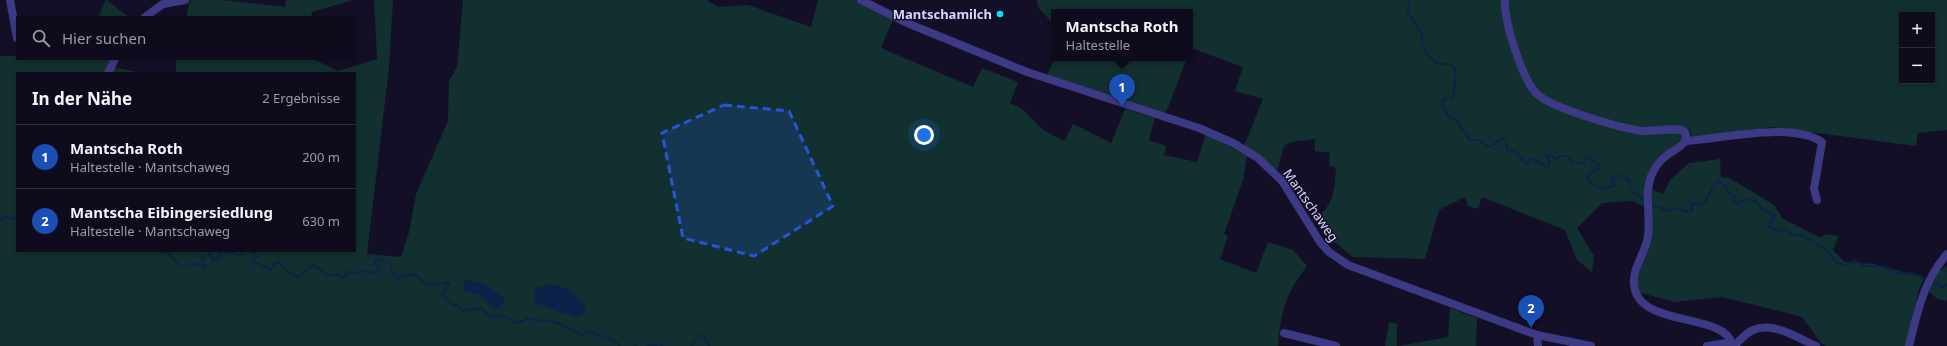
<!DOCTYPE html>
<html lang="de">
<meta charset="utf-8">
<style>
:root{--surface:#0e0b1c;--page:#1c1929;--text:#f1f3f6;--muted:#9b9ba3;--line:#2e2b3b;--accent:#0b8043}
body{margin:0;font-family:"Noto Sans",sans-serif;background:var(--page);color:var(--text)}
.controls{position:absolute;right:12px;top:12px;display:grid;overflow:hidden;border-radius:0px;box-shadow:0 2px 6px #0003}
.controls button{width:36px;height:36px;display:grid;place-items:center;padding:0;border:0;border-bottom:1px solid var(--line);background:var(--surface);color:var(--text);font:20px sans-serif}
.you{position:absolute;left:924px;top:135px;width:14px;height:14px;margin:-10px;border:3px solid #fff;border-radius:50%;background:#1a73e8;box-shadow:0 0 0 6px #1a73e833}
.badge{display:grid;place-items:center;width:26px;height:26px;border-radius:50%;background:var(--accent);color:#fff;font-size:13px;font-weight:700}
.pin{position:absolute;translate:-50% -33px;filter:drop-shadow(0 1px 2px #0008)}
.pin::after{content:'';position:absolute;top:21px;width:14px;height:12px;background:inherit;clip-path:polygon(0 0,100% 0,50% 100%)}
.popup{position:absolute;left:1051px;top:9px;width:142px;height:52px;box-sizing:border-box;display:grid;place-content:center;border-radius:0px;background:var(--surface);filter:drop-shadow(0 1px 3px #0005);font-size:13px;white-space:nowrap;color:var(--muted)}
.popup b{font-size:15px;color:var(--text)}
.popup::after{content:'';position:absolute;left:50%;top:100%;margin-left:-8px;border:8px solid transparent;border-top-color:var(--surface)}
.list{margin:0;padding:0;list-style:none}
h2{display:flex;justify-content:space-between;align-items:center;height:52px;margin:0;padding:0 16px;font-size:17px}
h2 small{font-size:13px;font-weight:400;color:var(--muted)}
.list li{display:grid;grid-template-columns:26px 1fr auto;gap:12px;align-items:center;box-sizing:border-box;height:64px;padding:0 16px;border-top:1px solid var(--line)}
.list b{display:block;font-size:15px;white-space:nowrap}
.list p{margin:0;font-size:13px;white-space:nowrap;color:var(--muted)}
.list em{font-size:13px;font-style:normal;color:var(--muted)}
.icon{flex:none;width:22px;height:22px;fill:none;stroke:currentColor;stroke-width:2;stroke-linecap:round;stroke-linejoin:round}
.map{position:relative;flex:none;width:1947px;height:346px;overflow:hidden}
.search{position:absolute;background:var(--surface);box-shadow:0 2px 6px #0003;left:16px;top:16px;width:340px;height:44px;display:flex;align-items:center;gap:10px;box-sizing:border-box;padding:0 14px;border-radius:0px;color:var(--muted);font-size:15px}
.panel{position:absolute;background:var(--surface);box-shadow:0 2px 6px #0003;left:16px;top:72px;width:340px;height:180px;border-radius:0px}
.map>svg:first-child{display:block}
</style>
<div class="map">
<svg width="1947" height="346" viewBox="0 0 1947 346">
<rect width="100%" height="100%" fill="#130f26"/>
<g fill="#12302f" fill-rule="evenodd">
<polygon points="106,0 129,17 98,17"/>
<polygon points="190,0 222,0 285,7 286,0 353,0 312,12 311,17 186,17"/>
<path d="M374,0H393L389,68L367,254L401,257L409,232L416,194L448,121L449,81L457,67L463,0H707L718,7L748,5L811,27L818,0H855L893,20L881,48L973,87L982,68L1018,82L1010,103L1022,109L1043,130L1064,141L1073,124L1111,143L1125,109L1155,118L1149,140L1166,146L1164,155L1197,162L1206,134L1247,156L1243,180L1224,234L1228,236L1220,259L1256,273L1268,242L1293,250L1307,266C1285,294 1281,312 1278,346H0V56H17V59H118L113,67L142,73H17V251H355V73H176V59H313L338,71L377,59Z"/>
<path d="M1037,0H1947V130L1918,133L1916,146L1773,127L1692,137L1689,129L1652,127L1682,134V139L1652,166L1646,207L1632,201L1602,203L1577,228L1594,256L1592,272L1577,260L1565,230L1482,197L1478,209L1468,206L1465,197L1439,210L1425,259L1353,257L1331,239L1316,218C1335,204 1334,189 1336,168L1329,166L1330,153L1315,151V139L1291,142L1284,146L1277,171L1244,146L1263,99L1235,91L1243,67L1191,48L1190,50V12H1054V25L1038,7ZM1902,15H1932V81H1902Z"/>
<polygon points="1055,58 1187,58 1167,110 1164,113 1047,75"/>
<polygon points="1720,159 1721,178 1728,177 1774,205 1783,219 1821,238 1826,234 1839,236 1833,250 1845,262 1875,264 1924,278 1919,289 1906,346 1826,346 1821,343 1803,318 1799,316 1722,297 1675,302 1641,293 1640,294 1636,279 1645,255 1651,189 1663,194 1670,180 1689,163"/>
<polygon points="1947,266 1947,299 1945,301 1936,298 1929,291 1939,271"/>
<polygon points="1450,308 1477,318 1476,346 1398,346 1448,337"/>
<polygon points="1389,322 1397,324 1397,346 1385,346"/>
</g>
<g fill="#0c2248">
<path d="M466,280C483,283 492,286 505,299L501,306L496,309L490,306L481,296L464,291L463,284Z"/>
<polygon points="550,284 569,289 587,308 584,315 576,318 535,303 534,292 537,287"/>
</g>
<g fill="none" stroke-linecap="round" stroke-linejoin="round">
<g stroke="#0c2248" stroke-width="2">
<path d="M1409,0L1408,12L1422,35V44L1427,54L1438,64H1452L1456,71C1452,81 1457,89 1452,99H1445L1442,102L1448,116L1457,121L1470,140H1479L1483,144L1490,147L1502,138L1506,141L1508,152L1515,151L1527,164L1530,158L1548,167L1550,164L1547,157L1550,155L1557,159L1560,156H1568L1573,163H1584L1585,159L1589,157L1599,165L1597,170L1588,174V181L1601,189L1614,186L1612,179L1618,175L1621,178L1629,180L1630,189L1646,202"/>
<path d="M1650,204L1668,211L1676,208L1687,212L1692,211L1691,205L1696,203L1703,205L1717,181L1727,187V192L1735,196L1733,201L1738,204L1744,199L1756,201L1763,210L1775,215L1769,227L1780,231L1787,230L1792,235H1801L1824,248L1836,262L1847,266L1854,260L1864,266H1880L1899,274C1910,270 1918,276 1928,280"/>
<polyline points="0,220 6,217 17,219"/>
<polyline points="159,251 168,253 181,266 189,266 192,263 205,267 202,258 211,253 213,261 217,260 220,253 231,252 240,255 243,251"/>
<path d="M250,251L257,255L253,261L271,270L273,265L279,262L290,273L298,277L313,265L328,275H337L344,278L348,271L353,274L363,271L377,273L379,269L375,263L377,259L390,263L391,270L396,278L415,274L426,284L450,283L442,295L446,297L451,304L458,306L462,311L482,308L487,315L493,317L500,315L517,323L529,318C540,323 541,319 550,321C563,324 572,330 583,336L587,331C596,335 615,339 620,346"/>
<polyline points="1932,282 1943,287 1947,285"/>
<polyline points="634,346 637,346"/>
<polyline points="648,346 661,344 662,346"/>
<polyline points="692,346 694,341 701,335 705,338 709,346"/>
</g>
<g stroke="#3d3a85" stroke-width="8">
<polyline points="10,0 17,38"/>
<polyline points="861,0 907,23 1027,72 1199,128 1233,143 1258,158 1282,181 1320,242 1329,252 1348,265 1537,335 1591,346"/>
<path d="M1505,0C1504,21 1522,80 1537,94C1551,108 1623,129 1643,131C1653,132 1678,126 1685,132C1690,145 1674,149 1666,156C1661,160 1656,166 1653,172C1643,191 1651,216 1648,236C1646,252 1632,268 1634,285C1638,328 1724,312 1732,344"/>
<polyline points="145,17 163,4 185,0"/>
<polyline points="108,73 115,59"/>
<path d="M1685,141C1722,139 1791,121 1822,142L1814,189L1817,200"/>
<polyline points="1284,333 1336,346"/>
<polyline points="1537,335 1538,346"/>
<polyline points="1707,346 1727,343 1734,346"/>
<path d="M1734,346C1740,340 1746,333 1753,330C1773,321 1798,338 1816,346"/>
<path d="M1909,346C1917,313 1924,280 1947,254"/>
</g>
</g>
<path fill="#2655da" fill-opacity="0.2" stroke="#2655da" stroke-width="3" stroke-dasharray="8 5" stroke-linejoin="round" d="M724,105L789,111L833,206L754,256L683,238L662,133Z"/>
<circle fill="#00e5ff" stroke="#130f26" stroke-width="1.5" cx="1000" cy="14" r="4"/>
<g text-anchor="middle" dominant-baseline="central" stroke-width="3" stroke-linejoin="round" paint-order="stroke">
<g font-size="13" font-weight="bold" fill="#d9d4ff" stroke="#130f26" text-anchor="end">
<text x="992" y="14">Mantschamilch</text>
</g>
<g font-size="13" fill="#d9d4ff" stroke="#130f26">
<text transform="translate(1311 205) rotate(55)">Mantschaweg</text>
</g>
</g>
</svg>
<div class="controls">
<button>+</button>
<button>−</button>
</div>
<div class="you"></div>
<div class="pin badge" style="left:1122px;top:107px;background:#1a4fb4">1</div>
<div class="popup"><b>Mantscha Roth</b>Haltestelle</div>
<div class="pin badge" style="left:1531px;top:328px;background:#1a4fb4">2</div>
<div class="search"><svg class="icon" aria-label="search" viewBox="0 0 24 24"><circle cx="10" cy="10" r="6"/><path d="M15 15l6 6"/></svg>Hier suchen</div>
<section class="panel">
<h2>In der Nähe<small>2 Ergebnisse</small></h2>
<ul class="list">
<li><span class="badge" style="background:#1a4fb4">1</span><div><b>Mantscha Roth</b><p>Haltestelle · Mantschaweg</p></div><em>200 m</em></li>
<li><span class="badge" style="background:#1a4fb4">2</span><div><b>Mantscha Eibingersiedlung</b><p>Haltestelle · Mantschaweg</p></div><em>630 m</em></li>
</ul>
</section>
</div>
